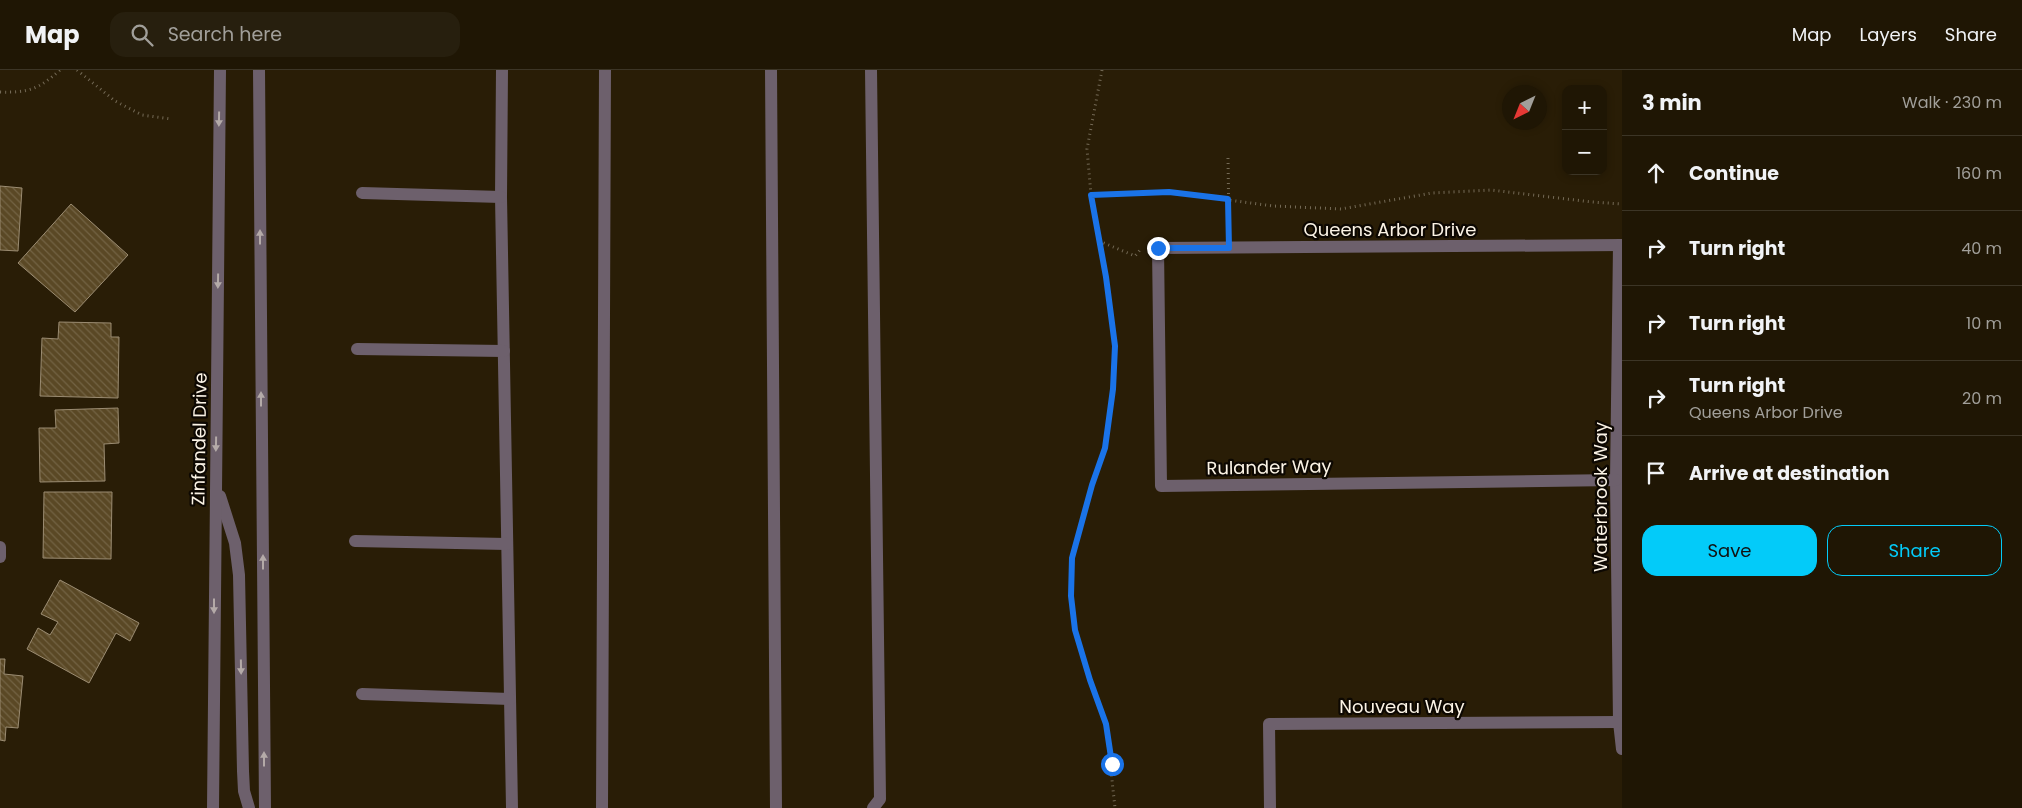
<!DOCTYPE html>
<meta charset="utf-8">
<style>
:root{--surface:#1f1604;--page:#271f0e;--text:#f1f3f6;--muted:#a19f9a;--line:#3c3526;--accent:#03cbf9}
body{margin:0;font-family:Poppins,sans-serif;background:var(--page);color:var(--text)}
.controls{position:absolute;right:15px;top:15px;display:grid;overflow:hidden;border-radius:10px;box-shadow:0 2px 8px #0003}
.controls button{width:45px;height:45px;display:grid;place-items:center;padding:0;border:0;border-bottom:1px solid var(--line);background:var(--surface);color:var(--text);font:25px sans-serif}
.compass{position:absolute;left:1502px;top:15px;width:45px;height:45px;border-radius:50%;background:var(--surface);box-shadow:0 2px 8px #0003;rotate:223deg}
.stop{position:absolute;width:15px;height:15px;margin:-11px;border:4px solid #1a73e8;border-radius:50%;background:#fff}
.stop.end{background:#1a73e8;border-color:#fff;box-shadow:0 1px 5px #0008}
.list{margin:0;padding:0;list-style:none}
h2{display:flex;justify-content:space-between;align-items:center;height:65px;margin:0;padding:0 20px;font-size:21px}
h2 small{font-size:16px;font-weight:400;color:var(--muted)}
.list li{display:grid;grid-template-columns:32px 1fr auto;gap:15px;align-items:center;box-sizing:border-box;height:75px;padding:0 20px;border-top:1px solid var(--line)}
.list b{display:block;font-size:19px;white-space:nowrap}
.list p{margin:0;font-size:16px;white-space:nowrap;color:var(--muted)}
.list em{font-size:16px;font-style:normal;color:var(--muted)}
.actions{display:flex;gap:10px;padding:15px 20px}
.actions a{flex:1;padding:11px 0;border:1px solid var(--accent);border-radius:15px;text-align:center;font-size:18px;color:var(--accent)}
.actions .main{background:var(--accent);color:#111}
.icon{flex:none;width:28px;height:28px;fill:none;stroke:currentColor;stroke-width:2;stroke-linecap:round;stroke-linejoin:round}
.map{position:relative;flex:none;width:1622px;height:738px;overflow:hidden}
header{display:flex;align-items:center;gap:30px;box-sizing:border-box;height:70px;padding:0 25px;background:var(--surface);border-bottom:1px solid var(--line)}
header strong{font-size:24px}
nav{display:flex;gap:28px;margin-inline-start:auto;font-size:18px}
.search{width:350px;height:45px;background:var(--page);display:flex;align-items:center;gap:12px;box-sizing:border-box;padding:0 18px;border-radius:15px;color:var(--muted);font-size:19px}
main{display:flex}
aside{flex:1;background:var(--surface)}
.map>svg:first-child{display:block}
</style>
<header>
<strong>Map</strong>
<div class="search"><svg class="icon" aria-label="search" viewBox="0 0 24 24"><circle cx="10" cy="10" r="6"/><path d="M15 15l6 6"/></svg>Search here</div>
<nav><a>Map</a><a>Layers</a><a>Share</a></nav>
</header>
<main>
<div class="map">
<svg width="1622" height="738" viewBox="0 0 1622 738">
<defs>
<pattern id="building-back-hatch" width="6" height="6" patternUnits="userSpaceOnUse" patternTransform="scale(1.25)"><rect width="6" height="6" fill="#5a4825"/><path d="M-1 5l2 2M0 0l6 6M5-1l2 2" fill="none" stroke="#736344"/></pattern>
</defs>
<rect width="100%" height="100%" fill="#291d06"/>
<g fill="url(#building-back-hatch)" stroke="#9b8c72">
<polygon points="0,116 22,118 18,181 0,180"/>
<polygon points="71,134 128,185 75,242 18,193"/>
<polygon points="59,252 111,253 111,267 119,267 118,328 40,326 42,268 58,269"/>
<polygon points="118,338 119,373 104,374 105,411 40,412 39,358 56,358 55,340"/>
<polygon points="44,422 112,422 111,489 43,488"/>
<polygon points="60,510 139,553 130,571 116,563 89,613 27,579 38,558 50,565 58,552 41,544"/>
<polygon points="0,589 5,589 4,604 23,606 18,658 6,657 5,671 0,670"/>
</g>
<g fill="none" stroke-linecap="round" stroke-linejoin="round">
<g stroke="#746a56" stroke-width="3" stroke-dasharray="1 4" stroke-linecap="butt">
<polyline points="77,0 115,31 142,45 171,49"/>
<polyline points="1102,0 1087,79 1091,125 1106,207 1115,276 1113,319 1105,378 1092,415 1072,487 1071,526 1075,560 1090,610 1106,654 1115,738"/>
<path d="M0,22C28,23 39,19 60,0"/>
<polyline points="1228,88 1229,160"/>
<polyline points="1091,125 1169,122 1273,136 1341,139 1432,123 1491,120 1592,132 1622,134"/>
<polyline points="1099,171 1135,186 1140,180"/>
</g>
<g stroke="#6d606c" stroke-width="12">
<polyline points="259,0 265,738"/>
<polyline points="502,0 501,127 512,738"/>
<polyline points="771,0 776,738"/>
<polyline points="871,0 880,729 873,738"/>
<polyline points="362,123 501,127"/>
<polyline points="1619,175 1616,410 1619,652 1622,679"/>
<polyline points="357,279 504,281"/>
<polyline points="1616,410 1161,416 1158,178 1622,175"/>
<polyline points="220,426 235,473 239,505 243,701 244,721 249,738"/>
<polyline points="355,471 507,474"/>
<polyline points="0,477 0,487"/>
<polyline points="362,624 510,629"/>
<polyline points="213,738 220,0"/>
<polyline points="602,738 605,0"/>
<polyline points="1270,738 1269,654 1619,652"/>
</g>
</g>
<defs><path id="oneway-solid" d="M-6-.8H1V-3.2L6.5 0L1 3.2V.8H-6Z" transform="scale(1.25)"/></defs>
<g fill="#b4aaa8">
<use href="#oneway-solid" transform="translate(219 49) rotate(91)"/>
<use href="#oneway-solid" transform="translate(260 167) rotate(-90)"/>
<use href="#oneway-solid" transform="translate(218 211) rotate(91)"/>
<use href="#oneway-solid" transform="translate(261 329) rotate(-90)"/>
<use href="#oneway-solid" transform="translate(216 374) rotate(91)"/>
<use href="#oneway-solid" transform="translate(263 492) rotate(-90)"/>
<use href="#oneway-solid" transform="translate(214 536) rotate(90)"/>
<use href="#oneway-solid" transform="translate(241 597) rotate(89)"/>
<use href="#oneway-solid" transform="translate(264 689) rotate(-90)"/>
</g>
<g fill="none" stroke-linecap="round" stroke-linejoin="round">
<polyline stroke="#1a73e8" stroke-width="6" points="1112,694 1106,654 1090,610 1075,560 1071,526 1072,488 1092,415 1105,378 1113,319 1115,276 1106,207 1091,125 1169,122 1228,129 1229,178 1158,178"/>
</g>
<g text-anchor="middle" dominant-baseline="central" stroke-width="4.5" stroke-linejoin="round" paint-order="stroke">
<g font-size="18" fill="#fbf3e5" stroke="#0d0802">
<text x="1390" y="159">Queens Arbor Drive</text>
<text transform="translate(199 369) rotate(-89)">Zinfandel Drive</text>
<text transform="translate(1269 397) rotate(-1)">Rulander Way</text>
<text transform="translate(1600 427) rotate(-90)">Waterbrook Way</text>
<text x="1402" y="636">Nouveau Way</text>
</g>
</g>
</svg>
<div class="controls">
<button>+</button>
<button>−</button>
</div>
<svg class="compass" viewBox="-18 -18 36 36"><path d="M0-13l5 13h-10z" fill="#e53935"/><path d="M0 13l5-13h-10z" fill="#a19f9a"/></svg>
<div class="stop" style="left:1112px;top:694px"></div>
<div class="stop end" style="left:1158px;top:178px"></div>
</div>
<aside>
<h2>3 min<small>Walk · 230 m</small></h2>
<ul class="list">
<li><svg class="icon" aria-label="ahead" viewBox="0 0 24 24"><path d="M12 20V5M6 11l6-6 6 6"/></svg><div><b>Continue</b></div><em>160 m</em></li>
<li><svg class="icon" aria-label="right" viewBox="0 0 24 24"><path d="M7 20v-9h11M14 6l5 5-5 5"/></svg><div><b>Turn right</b></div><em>40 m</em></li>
<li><svg class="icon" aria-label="right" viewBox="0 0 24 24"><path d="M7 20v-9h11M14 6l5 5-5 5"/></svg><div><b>Turn right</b></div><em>10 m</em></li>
<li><svg class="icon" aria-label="right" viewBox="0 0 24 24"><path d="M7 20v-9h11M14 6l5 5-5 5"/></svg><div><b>Turn right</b><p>Queens Arbor Drive</p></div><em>20 m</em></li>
<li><svg class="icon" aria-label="arrive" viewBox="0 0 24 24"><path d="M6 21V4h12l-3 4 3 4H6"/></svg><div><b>Arrive at destination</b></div></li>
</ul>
<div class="actions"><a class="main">Save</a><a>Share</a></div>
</aside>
</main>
